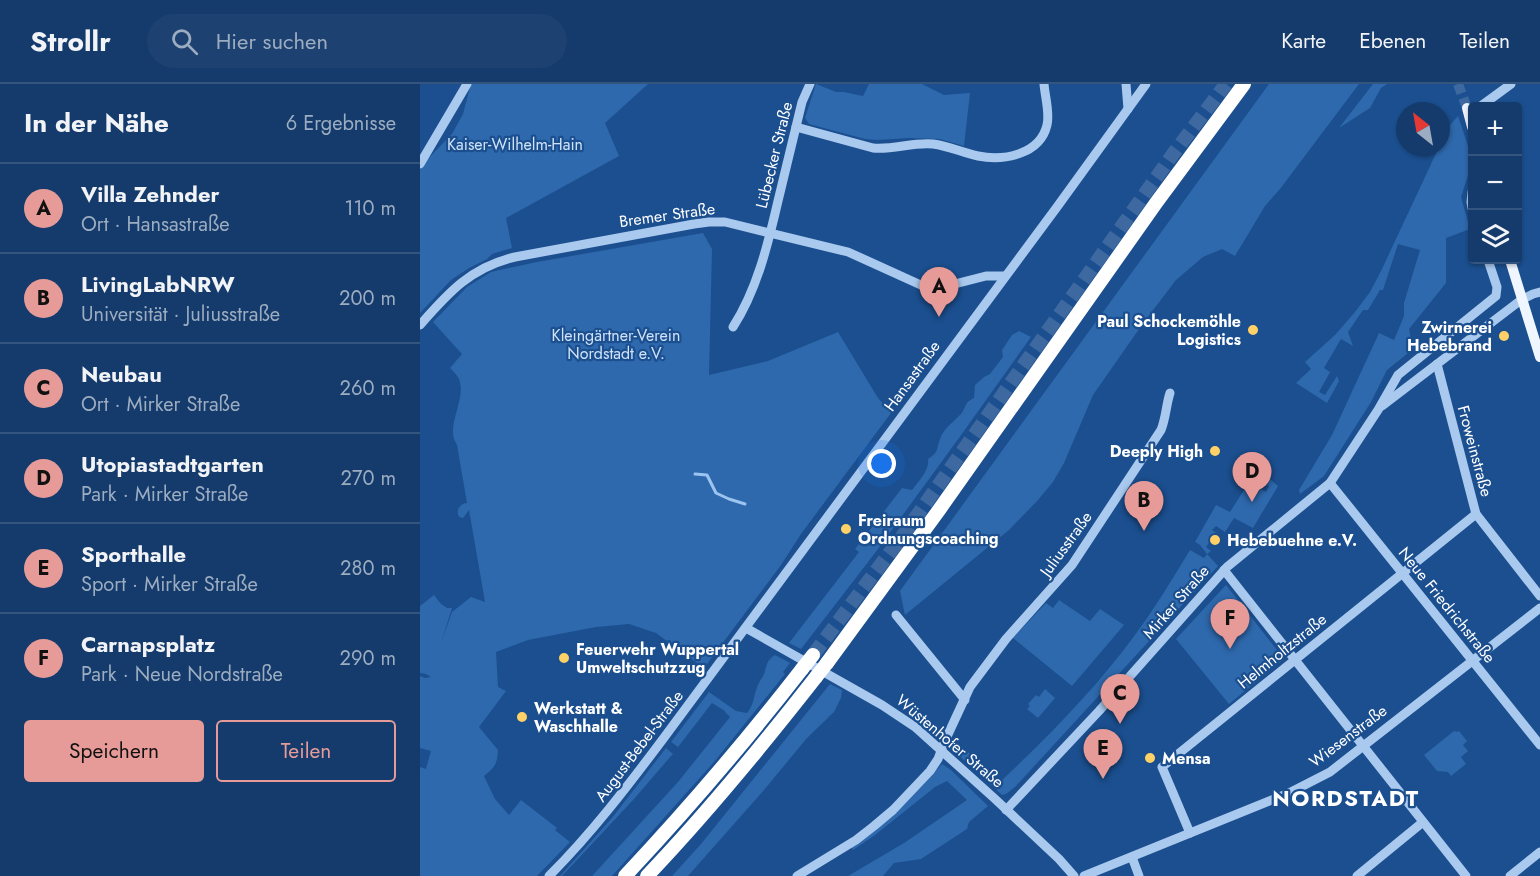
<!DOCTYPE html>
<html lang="de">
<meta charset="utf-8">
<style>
:root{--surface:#143b6b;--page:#1d4271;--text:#f1f3f6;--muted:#9dadc1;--line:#33557e;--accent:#e69b98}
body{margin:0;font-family:Jost,sans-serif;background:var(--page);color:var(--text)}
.controls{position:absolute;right:18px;top:18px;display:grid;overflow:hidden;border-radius:6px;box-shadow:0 2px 4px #0004}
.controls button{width:54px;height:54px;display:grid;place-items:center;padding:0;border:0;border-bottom:2px solid var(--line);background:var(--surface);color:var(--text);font:30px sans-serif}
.compass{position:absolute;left:976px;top:18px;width:54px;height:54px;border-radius:50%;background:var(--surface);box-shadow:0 2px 4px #0004;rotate:329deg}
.you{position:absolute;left:462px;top:380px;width:21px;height:21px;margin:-15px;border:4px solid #fff;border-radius:50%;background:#1a73e8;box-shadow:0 0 0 9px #1a73e833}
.badge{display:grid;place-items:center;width:39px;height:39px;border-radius:50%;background:var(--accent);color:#111;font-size:20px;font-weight:700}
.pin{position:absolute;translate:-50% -50px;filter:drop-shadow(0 2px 3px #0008)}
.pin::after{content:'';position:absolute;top:32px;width:21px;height:18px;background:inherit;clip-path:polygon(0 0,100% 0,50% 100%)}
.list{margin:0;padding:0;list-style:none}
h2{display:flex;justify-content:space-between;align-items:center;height:78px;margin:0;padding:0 24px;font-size:26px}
h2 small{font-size:20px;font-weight:400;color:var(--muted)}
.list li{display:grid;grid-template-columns:39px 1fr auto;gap:18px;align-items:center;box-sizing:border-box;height:90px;padding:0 24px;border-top:2px solid var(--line)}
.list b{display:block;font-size:22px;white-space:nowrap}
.list p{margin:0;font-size:20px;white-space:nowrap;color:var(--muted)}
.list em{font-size:20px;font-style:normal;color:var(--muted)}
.actions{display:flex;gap:12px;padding:18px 24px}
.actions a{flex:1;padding:14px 0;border:2px solid var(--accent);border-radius:6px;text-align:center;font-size:21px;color:var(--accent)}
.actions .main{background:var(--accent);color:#111}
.icon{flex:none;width:33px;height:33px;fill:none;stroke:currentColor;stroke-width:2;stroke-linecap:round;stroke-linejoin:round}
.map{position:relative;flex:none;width:1120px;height:792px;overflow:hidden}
header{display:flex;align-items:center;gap:36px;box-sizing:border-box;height:84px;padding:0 30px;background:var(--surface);border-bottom:2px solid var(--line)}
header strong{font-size:28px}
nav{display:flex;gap:33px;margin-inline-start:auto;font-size:21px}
.search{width:420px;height:54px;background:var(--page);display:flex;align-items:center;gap:15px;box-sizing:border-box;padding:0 21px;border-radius:33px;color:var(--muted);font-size:22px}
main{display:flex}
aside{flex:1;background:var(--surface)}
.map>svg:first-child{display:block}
</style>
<header>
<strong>Strollr</strong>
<div class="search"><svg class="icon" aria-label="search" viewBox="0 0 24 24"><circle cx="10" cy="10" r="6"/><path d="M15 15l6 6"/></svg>Hier suchen</div>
<nav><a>Karte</a><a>Ebenen</a><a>Teilen</a></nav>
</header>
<main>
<aside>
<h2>In der Nähe<small>6 Ergebnisse</small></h2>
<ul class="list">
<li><span class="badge">A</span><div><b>Villa Zehnder</b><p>Ort · Hansastraße</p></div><em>110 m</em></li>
<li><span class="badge">B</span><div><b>LivingLabNRW</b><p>Universität · Juliusstraße</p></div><em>200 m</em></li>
<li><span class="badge">C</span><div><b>Neubau</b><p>Ort · Mirker Straße</p></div><em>260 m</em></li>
<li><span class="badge">D</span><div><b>Utopiastadtgarten</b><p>Park · Mirker Straße</p></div><em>270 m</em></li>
<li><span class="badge">E</span><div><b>Sporthalle</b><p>Sport · Mirker Straße</p></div><em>280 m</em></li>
<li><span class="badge">F</span><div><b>Carnapsplatz</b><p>Park · Neue Nordstraße</p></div><em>290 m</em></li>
</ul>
<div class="actions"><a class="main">Speichern</a><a>Teilen</a></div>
</aside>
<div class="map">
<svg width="1120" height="792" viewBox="0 0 1120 792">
<rect width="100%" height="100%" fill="#1b4f8f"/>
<g fill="#2e69ad">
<polygon points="51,0 228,0 185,39 199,72 86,134 92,164 72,170 67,175 49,184 31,196 0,229 0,83 32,50 43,30"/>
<polygon points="396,0 416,8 424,8 443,12 449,0 502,0 524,11 550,9 544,62 520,55 489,54 457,56 445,55 389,40 385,34"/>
<polygon points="849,0 939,0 860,105 845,122 815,172 802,165 783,173 756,196 724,238 673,311 644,379 633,398 618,416 589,446 485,531 480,507"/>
<polygon points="953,0 967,0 961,4 950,24 919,44"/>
<path d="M1038,32L1050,68L1052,79L1041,113L1050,145L1026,154V199L989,245L993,265L967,286L951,318L904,392L880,410L879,406L912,351L959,249L974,256L984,232V219L1000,166L978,160L963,206H960L948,226H943L928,248L933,262L921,255L904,284L910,288L899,308L905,311L917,292L919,297L907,319L876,299L891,285L885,278L915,251L935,228L950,208L961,187L1019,63H1021C1021,50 1030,41 1038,32Z"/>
<path d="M283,149L292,165L289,291L348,277L418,248L458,314L471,329L381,450L361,481L284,584L236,549L209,540L176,543L108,556L76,568L78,603L86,607L59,643L78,666C77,681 75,683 64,692L75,715L89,731L101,716L137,744L135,746L150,758L117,792H0V683L6,685L11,667L0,664V592L5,594L11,593L6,590L0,589V522L14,511L21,520L27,524H32L21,559L32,528L51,513L65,518L49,426L43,434L39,433C35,426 41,419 47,419L37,361C24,342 47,317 39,295C38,292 33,287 30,284L42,270L13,238L47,203L71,188L117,178Z"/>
<path d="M599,247L611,253L539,354L455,469L381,565L369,559L439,468L435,465L482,404L492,406C498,398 510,386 508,375C519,368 516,366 520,355C523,345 532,339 539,332C547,325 542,320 554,314L555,301L564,293L570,290L583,273L582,266L592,251Z"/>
<path d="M850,395L858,402L833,444L814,434L805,448L796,442L792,446L796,449L786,463L791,467L787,470L798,482L595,703L586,710L582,711L535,668L532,663L533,655L581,697C629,652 676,604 715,551C735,524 753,494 770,466L784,474L787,470L780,461L775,458L796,421L810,428L829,398L846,408L849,402L847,401Z"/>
<polygon points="806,501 864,575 809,620 756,555"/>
<polygon points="639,516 670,537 680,525 704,541 652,602 593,554 626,519 633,524"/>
<path d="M355,571L370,579L363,588L365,590L294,678L192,792H172L258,698L310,633L305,628V627L292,619L258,663L251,658L289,608L316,627L327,629C335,619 333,612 338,601C340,596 344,592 345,587C347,580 347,576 355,571Z"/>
<polygon points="410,600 422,606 421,614 414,628 387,654 344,706 268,792 252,792 281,760"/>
<polygon points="625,605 635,614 618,634 607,625 610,622 608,620 616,611 619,613"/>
<polygon points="1034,647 1037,648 1039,647 1047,657 1043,661 1048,667 1041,673 1046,680 1031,692 1028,688 1017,687 1004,671"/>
<polygon points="246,664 253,670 251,672 214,715 142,792 140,792 192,734"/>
<polygon points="522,680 531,686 568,722 549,738 547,745 501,775 474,779 463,792 428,792 484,759 547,716 527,697 515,703 455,751 433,766 431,763 491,712"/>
</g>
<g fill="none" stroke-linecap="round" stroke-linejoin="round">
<polyline stroke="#9cc4f0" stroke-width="3" points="275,390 287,391 296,409 309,415 325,420"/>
<polyline stroke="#3d69a0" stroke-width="10" stroke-dasharray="10 5" stroke-linecap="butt" points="1038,0 1047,24"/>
<polyline stroke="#3d69a0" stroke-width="14" stroke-dasharray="14 7" stroke-linecap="butt" points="393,571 486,447 753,70 806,0"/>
<g stroke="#a9c9ee" stroke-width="9">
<polyline points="706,0 708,25"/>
<polyline points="1061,22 1091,0"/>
<path d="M376,43L453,64C473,66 493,58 513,60C529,62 543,69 558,72C583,77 620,71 627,41C630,29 625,13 624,0"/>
<polyline points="0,80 47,0"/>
<polyline points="1052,108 1051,118 1052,124"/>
<path d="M0,241C28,209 51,183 95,173L274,140L289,138H305L428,168L503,202L519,204L566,192H585"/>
<path d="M313,243C337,206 348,160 358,117C366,84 374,51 382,18L390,0"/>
<polyline points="1017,280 1056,430 1120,512"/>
<polyline points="962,322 1101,216 1113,210 1120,208"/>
<polyline points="910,399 1120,661"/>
<polyline points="804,486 1046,792"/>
<polyline points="476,531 545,616"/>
<polyline points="326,544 462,621 495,643 574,714 639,775 654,792"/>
<polyline points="586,726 679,627 807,483 910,399 958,326 978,291 1076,212 1077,203 1068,176"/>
<polyline points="770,749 742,683 1056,430"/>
<polyline points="712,773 719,792"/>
<path d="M129,792C171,750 207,703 243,655L637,123L726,0"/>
<path d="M377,792L436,756L454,742L473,726L510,687L518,675L524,659L550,603L586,555L652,481L741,346C746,334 746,321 750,309"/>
<polyline points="664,792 869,709 910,688 1120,524"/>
<polyline points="937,792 1003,738"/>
<polyline points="1090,792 1120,768"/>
</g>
<g stroke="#f0f6ff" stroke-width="10">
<polyline points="1047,24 1052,43"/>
<polyline points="1090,176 1120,273"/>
</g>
<g stroke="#fff" stroke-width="14">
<polyline points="407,579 519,426 736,119 824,0"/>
<path d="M205,792C267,726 326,657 382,585"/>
<path d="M227,792C287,729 342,662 396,593"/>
</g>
<g stroke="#fff" stroke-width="14">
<polyline points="382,585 393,571"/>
<polyline points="396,593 407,579"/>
</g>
</g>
<g fill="#ffd166" stroke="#1b4f8f" stroke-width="2">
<circle cx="833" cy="246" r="6"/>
<circle cx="1084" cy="252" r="6"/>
<circle cx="795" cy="367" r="6"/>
<circle cx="426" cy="445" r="6"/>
<circle cx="795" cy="456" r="6"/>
<circle cx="144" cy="574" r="6"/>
<circle cx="102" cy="633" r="6"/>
<circle cx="730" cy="674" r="6"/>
</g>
<g text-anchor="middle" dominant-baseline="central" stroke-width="4.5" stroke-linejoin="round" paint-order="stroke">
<g font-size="16" fill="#cfe3fa" stroke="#1b4f8f">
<text x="95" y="60">Kaiser-Wilhelm-Hain</text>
<text x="196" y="251">Kleingärtner-Verein<tspan x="196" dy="18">Nordstadt e.V.</tspan></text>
</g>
<g font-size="16" fill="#fff" stroke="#1b4f8f">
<text transform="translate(354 71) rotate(-76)">Lübecker Straße</text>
<text transform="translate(247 131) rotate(-8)">Bremer Straße</text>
<text transform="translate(492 292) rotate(-54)">Hansastraße</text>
<text transform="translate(1055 367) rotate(75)">Froweinstraße</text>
<text transform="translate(646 460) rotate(-54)">Juliusstraße</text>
<text transform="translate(756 518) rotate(-49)">Mirker Straße</text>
<text transform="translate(1027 521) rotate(51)">Neue Friedrichstraße</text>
<text transform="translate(862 567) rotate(-39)">Helmholtzstraße</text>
<text transform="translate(928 652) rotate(-37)">Wiesenstraße</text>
<text transform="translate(530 657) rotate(40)">Wüstenhofer Straße</text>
<text transform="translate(219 662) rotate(-53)">August-Bebel-Straße</text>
</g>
<g font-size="16" font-weight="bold" fill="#fff" stroke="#1b4f8f" text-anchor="start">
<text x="821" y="237" text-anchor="end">Paul Schockemöhle<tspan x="821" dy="18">Logistics</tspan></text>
<text x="1072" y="243" text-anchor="end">Zwirnerei<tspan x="1072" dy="18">Hebebrand</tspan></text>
<text x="783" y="367" text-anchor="end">Deeply High</text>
<text x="438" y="436">Freiraum<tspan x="438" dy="18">Ordnungscoaching</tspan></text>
<text x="807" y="456">Hebebuehne e.V.</text>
<text x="156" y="565">Feuerwehr Wuppertal<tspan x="156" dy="18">Umweltschutzzug</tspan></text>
<text x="114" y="624">Werkstatt &amp;<tspan x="114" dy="18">Waschhalle</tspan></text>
<text x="742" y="674">Mensa</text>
</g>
<g font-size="22" font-weight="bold" letter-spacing="1.5" fill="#fff" stroke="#1b4f8f">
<text x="926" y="714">NORDSTADT</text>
</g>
</g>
</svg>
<div class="controls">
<button>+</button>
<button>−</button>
<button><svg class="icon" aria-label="layers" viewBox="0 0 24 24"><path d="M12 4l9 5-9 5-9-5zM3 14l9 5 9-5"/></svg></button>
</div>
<svg class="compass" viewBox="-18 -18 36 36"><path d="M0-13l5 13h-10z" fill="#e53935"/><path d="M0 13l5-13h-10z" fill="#9dadc1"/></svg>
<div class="you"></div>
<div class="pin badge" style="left:519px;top:233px">A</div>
<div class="pin badge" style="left:724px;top:447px">B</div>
<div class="pin badge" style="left:700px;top:640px">C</div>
<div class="pin badge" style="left:832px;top:418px">D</div>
<div class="pin badge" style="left:683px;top:695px">E</div>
<div class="pin badge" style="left:810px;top:565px">F</div>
</div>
</main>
